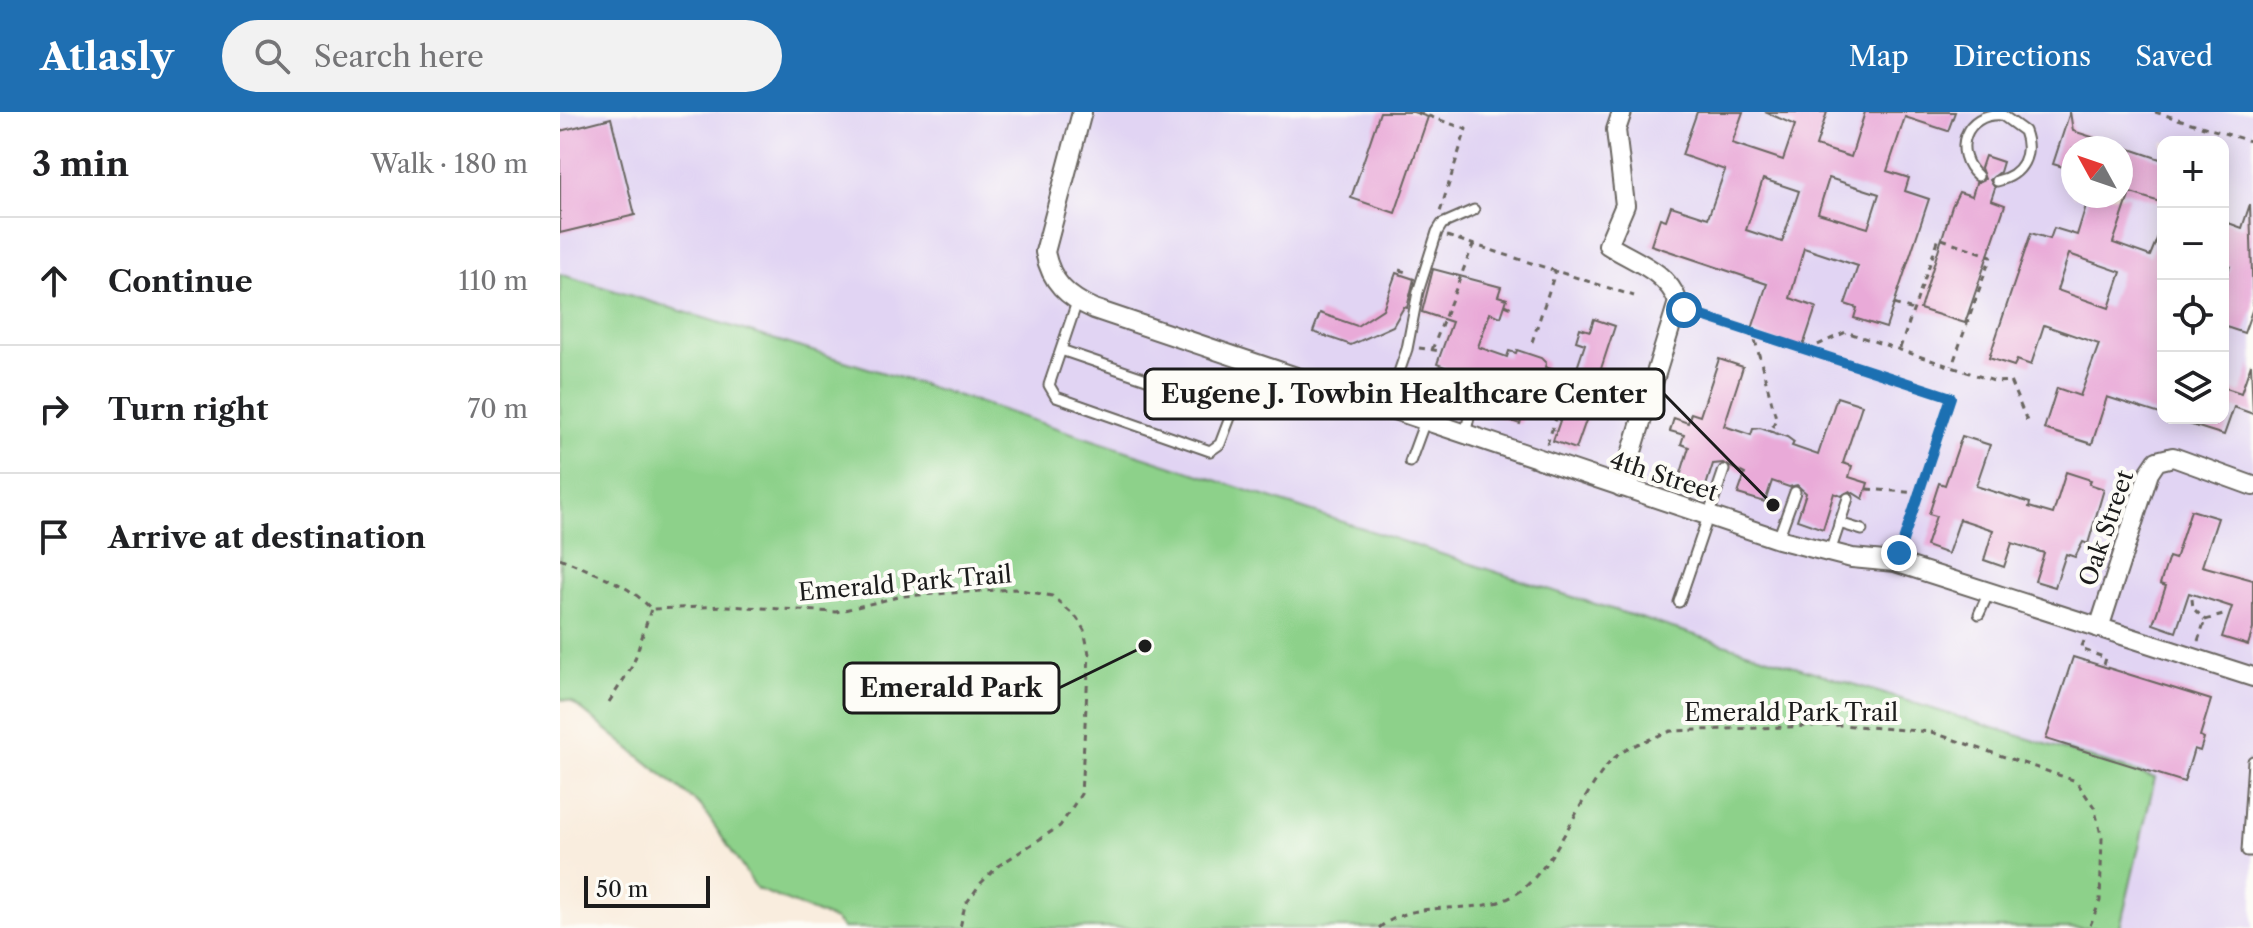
<!DOCTYPE html>
<meta charset="utf-8">
<style>
:root{--surface:#fff;--page:#f2f2f2;--text:#202124;--muted:#757577;--line:#e0e0e0;--accent:#1f6fb2}
body{margin:0;font-family:"Libre Caslon Text",serif;background:var(--page);color:var(--text)}
.controls{position:absolute;right:24px;top:24px;display:grid;overflow:hidden;border-radius:16px;box-shadow:0 4px 20px #0003}
.controls button{width:72px;height:72px;display:grid;place-items:center;padding:0;border:0;border-bottom:2px solid var(--line);background:var(--surface);color:var(--text);font:40px sans-serif}
.compass{position:absolute;left:1501px;top:24px;width:72px;height:72px;border-radius:50%;background:var(--surface);box-shadow:0 4px 20px #0003;rotate:310deg}
.scale{position:absolute;left:24px;bottom:20px;width:126px;box-sizing:border-box;padding-left:8px;border:4px solid #1c1c1c;border-top:0;font-size:22px;line-height:28px;white-space:nowrap;color:#1c1c1c;-webkit-text-stroke:6px #fdfcf7;paint-order:stroke}
.stop{position:absolute;width:24px;height:24px;margin:-18px;border:6px solid #1f6fb2;border-radius:50%;background:#fff}
.stop.end{background:#1f6fb2;border-color:#fff;box-shadow:0 2px 8px #0008}
.list{margin:0;padding:0;list-style:none}
h2{display:flex;justify-content:space-between;align-items:center;height:104px;margin:0;padding:0 32px;font-size:34px}
h2 small{font-size:26px;font-weight:400;color:var(--muted)}
.list li{display:grid;grid-template-columns:52px 1fr auto;gap:24px;align-items:center;box-sizing:border-box;height:128px;padding:0 32px;border-top:2px solid var(--line)}
.list b{display:block;font-size:30px;white-space:nowrap}
.list em{font-size:26px;font-style:normal;color:var(--muted)}
.icon{flex:none;width:44px;height:44px;fill:none;stroke:currentColor;stroke-width:2;stroke-linecap:round;stroke-linejoin:round}
.map{position:relative;flex:none;width:1693px;height:816px;overflow:hidden}
header{display:flex;align-items:center;gap:48px;box-sizing:border-box;height:112px;padding:0 40px;background:var(--accent);color:#fff}
header strong{font-size:38px}
nav{display:flex;gap:44px;margin-inline-start:auto;font-size:28px}
.search{width:560px;height:72px;background:var(--page);display:flex;align-items:center;gap:20px;box-sizing:border-box;padding:0 28px;border-radius:44px;color:var(--muted);font-size:30px}
main{display:flex}
aside{flex:1;background:var(--surface)}
.map>svg:first-child{display:block}
</style>
<header>
<strong>Atlasly</strong>
<div class="search"><svg class="icon" aria-label="search" viewBox="0 0 24 24"><circle cx="10" cy="10" r="6"/><path d="M15 15l6 6"/></svg>Search here</div>
<nav><a>Map</a><a>Directions</a><a>Saved</a></nav>
</header>
<main>
<aside>
<h2>3 min<small>Walk · 180 m</small></h2>
<ul class="list">
<li><svg class="icon" aria-label="ahead" viewBox="0 0 24 24"><path d="M12 20V5M6 11l6-6 6 6"/></svg><div><b>Continue</b></div><em>110 m</em></li>
<li><svg class="icon" aria-label="right" viewBox="0 0 24 24"><path d="M7 20v-9h11M14 6l5 5-5 5"/></svg><div><b>Turn right</b></div><em>70 m</em></li>
<li><svg class="icon" aria-label="arrive" viewBox="0 0 24 24"><path d="M6 21V4h12l-3 4 3 4H6"/></svg><div><b>Arrive at destination</b></div></li>
</ul>
</aside>
<div class="map">
<svg width="1693" height="816" viewBox="0 0 1693 816">
<rect width="100%" height="100%" fill="#fdfcf7"/>
<filter id="ink" filterUnits="userSpaceOnUse"><feTurbulence type="fractalNoise" baseFrequency=".0125" numOctaves="2"/><feDisplacementMap in="SourceGraphic" scale="16" xChannelSelector="R" yChannelSelector="G"/><feConvolveMatrix kernelMatrix="1 2 1 2 8 2 1 2 1" color-interpolation-filters="sRGB"/></filter>
<filter id="wash" filterUnits="userSpaceOnUse"><feTurbulence type="fractalNoise" baseFrequency=".006" numOctaves="4" result="noise"/><feDisplacementMap in="SourceGraphic" scale="32" xChannelSelector="R" yChannelSelector="G"/><feGaussianBlur stdDeviation="1.8" result="paint"/><feColorMatrix in="noise" values="0 0 0 0 0 0 0 0 0 0 0 0 0 0 0 0 0 1.4 0 .05"/><feComposite in="paint" operator="in"/></filter>
<g filter="url(#wash)">
<rect width="100%" height="100%" fill="#f9edde"/>
<path fill="#e1d4f3" fill-rule="evenodd" d="M0,0H1693V816H1560L1594,666L1000,481L396,283L0,162ZM1603,30H1663V306H1603ZM1513,36H1561V84H1513Z"/>
<polygon fill="#8dd18a" stroke="#547653" stroke-width="2" points="0,162 396,283 1000,481 1595,666 1560,816 283,816 275,808 197,777 141,694 12,590 0,587"/>
<g id="blocks">
<g fill="#e9aad8" fill-rule="evenodd">
<polygon points="820,0 853,0 868,5 835,101 791,86"/>
<path d="M1137,0H1183L1172,31L1223,48L1235,13L1205,0H1267L1256,34L1291,45L1305,0H1395L1388,19L1345,5L1327,59L1349,66L1345,79L1369,87L1326,216L1294,206L1297,196L1285,192L1298,154L1244,136L1230,186L1256,195L1242,237L1191,220L1207,172L1091,133L1100,106L1106,108L1111,94L1148,106L1165,58L1122,43ZM1269,66L1319,82L1308,116L1258,101ZM1203,67L1239,79L1222,130L1186,118Z"/>
<polygon points="1510,0 1513,19 1557,33 1556,36 1513,36 1513,58 1493,52"/>
<polygon points="51,6 75,103 0,121 0,19"/>
<polygon points="1561,34 1603,48 1603,91 1561,78"/>
<polygon points="1425,44 1443,50 1440,60 1430,68 1435,76 1431,88 1445,93 1405,211 1360,197 1392,94 1399,80 1412,84 1416,71 1425,67 1421,56"/>
<path d="M1529,84H1569L1553,131L1590,144L1603,112V303L1547,285L1532,332L1484,317L1497,276L1520,284L1539,232L1484,213L1471,253L1457,248L1454,254L1429,246L1471,121L1490,127L1494,116L1517,123ZM1509,142L1561,160L1549,196L1497,178Z"/>
<polygon points="1690,92 1693,196 1684,221 1663,214 1663,174 1670,154 1663,152 1663,109 1682,116"/>
<polygon points="873,157 941,175 938,184 947,187 941,205 930,201 918,235 947,245 949,239 956,241 957,238 981,246 986,251 985,255 1014,265 1025,232 1016,229 1020,216 1030,219 1034,207 1055,214 1036,272 1045,275 1036,302 1029,300 1016,337 993,329 1005,294 970,282 960,312 933,303 943,275 912,264 900,300 873,291 885,255 877,252 892,210 862,200"/>
<polygon points="836,161 854,167 847,196 844,195 833,214 791,233 753,220 760,201 797,214 823,197"/>
<polygon points="1159,247 1183,255 1164,314 1191,323 1193,317 1200,316 1227,325 1234,330 1232,334 1258,343 1277,285 1302,293 1283,351 1292,354 1289,365 1308,371 1303,387 1290,379 1281,384 1274,381 1263,417 1237,408 1246,381 1237,373 1229,375 1212,369 1205,390 1178,382 1185,362 1163,351 1153,352 1144,380 1118,371 1129,335 1121,332 1124,323 1110,319 1114,306 1128,311 1131,301 1140,304"/>
<polygon points="1691,252 1693,302 1674,295 1664,323 1619,309 1663,306 1663,275 1681,281"/>
<polygon points="1402,324 1430,333 1416,374 1470,391 1469,395 1493,402 1506,360 1531,368 1529,372 1544,377 1528,432 1523,430 1515,445 1506,442 1495,475 1475,469 1484,441 1452,431 1444,455 1424,448 1433,418 1400,407 1388,442 1366,434 1376,404 1369,402 1379,371 1385,373"/>
<polygon points="1631,398 1658,406 1642,454 1693,468 1693,517 1688,533 1662,525 1672,495 1629,481 1616,520 1593,512 1606,474 1600,472 1609,445 1615,447"/>
<polygon points="1513,545 1651,588 1640,624 1644,626 1640,639 1634,637 1624,670 1486,627"/>
</g>
</g>
</g>
<g filter="url(#ink)">
<use href="#blocks" fill-opacity="0" stroke="#696560" stroke-width="2"/>
<g fill="none" stroke-linecap="round" stroke-linejoin="round">
<g stroke="#696560" stroke-width="13">
<g id="service">
<path d="M1418,64C1391,40 1405,0 1442,3L1464,19C1473,43 1463,63 1437,69"/>
<polyline points="501,238 663,293 671,303 660,332 650,339 496,285 489,273 517,190"/>
<polyline points="702,283 711,257"/>
<polyline points="827,295 847,237 858,180 877,120 882,112 914,98"/>
<polyline points="905,323 916,274"/>
<polyline points="850,350 865,309"/>
<polyline points="1279,411 1302,418"/>
<polyline points="1218,427 1235,380"/>
<polyline points="1270,440 1288,386"/>
<polyline points="1119,490 1164,358"/>
<polyline points="1419,502 1429,480"/>
<polyline points="1693,649 1687,739 1693,739"/>
</g>
</g>
<g stroke="#696560" stroke-width="22">
<g id="minor">
<path d="M522,0L485,140C491,170 507,185 534,197L1218,427L1292,446L1335,450L1693,565"/>
<path d="M1061,375L1118,190C1107,159 1075,150 1048,133L1065,93L1056,18L1062,0"/>
<polyline points="1539,516 1589,361 1597,349 1613,345 1693,374"/>
</g>
</g>
<g stroke="#696560" stroke-width="3" stroke-dasharray="6 6" stroke-linecap="butt">
<polyline points="857,0 906,17 880,100"/>
<polyline points="1595,0 1693,30"/>
<polyline points="887,124 1074,184"/>
<polyline points="839,158 850,161"/>
<polyline points="1334,192 1353,198"/>
<polyline points="945,193 952,196"/>
<polyline points="1132,201 1391,285 1342,434"/>
<polyline points="1188,219 1195,228 1216,306 1211,320"/>
<polyline points="972,230 996,158"/>
<polyline points="859,236 881,239"/>
<polyline points="1340,236 1379,126 1431,144 1392,254"/>
<polyline points="872,238 913,133"/>
<polyline points="1247,238 1286,220 1437,270 1450,269 1467,309"/>
<polyline points="987,332 1000,295"/>
<polyline points="1307,377 1359,381"/>
<path d="M0,446C30,460 69,471 91,497L167,494L276,500L342,484L455,477L492,484L517,506L524,518L529,542L521,682L500,714L438,754L421,771L405,793L400,816"/>
<polyline points="1632,487 1633,496 1645,508"/>
<polyline points="1645,508 1663,503"/>
<polyline points="1524,529 1521,537 1546,546 1544,553"/>
<polyline points="1638,529 1645,508"/>
<polyline points="49,590 73,553 91,497"/>
<path d="M819,816C863,780 925,811 964,776C1002,742 1017,688 1051,649C1064,635 1093,626 1111,619L1282,613L1371,620L1516,669L1534,695L1542,726L1540,789L1529,816"/>
</g>
<use href="#service" stroke="#fff" stroke-width="9"/>
<use href="#minor" stroke="#fff" stroke-width="18"/>
</g>
</g>
<g fill="none" stroke-linecap="round" stroke-linejoin="round" filter="url(#ink)">
<polyline stroke="#1f6fb2" stroke-width="10" points="1124,198 1391,285 1339,441"/>
</g>
<g text-anchor="middle" dominant-baseline="central" stroke-width="8" stroke-linejoin="round" paint-order="stroke">
<g font-size="24" fill="#1c1c1c" stroke="#fdfcf7">
<text transform="translate(1104 364) rotate(18)">4th Street</text>
<text transform="translate(1546 416) rotate(-71)">Oak Street</text>
<text transform="translate(345 471) rotate(-5)">Emerald Park Trail</text>
<text x="1231" y="600">Emerald Park Trail</text>
</g>
</g>
<path fill="none" stroke="#1c1c1c" stroke-width="3" d="M1213 393L1104 282M585 534L499 576"/>
<g fill="#1c1c1c" stroke="#fdfcf7" stroke-width="3">
<circle cx="1213" cy="393" r="8"/>
<circle cx="585" cy="534" r="8"/>
</g>
<g fill="#fdfcf7" stroke="#1c1c1c" stroke-width="3">
<rect x="585" y="257" width="519" height="50" rx="8"/>
<rect x="284" y="551" width="215" height="50" rx="8"/>
</g>
<g font-size="26" text-anchor="middle" font-weight="bold" fill="#1c1c1c">
<text x="844" y="291">Eugene J. Towbin Healthcare Center</text>
<text x="391" y="585">Emerald Park</text>
</g>
</svg>
<div class="controls">
<button>+</button>
<button>−</button>
<button><svg class="icon" aria-label="locate" viewBox="0 0 24 24"><circle cx="12" cy="12" r="6"/><path d="M12 2v4M12 18v4M2 12h4M18 12h4"/></svg></button>
<button><svg class="icon" aria-label="layers" viewBox="0 0 24 24"><path d="M12 4l9 5-9 5-9-5zM3 14l9 5 9-5"/></svg></button>
</div>
<svg class="compass" viewBox="-18 -18 36 36"><path d="M0-13l5 13h-10z" fill="#e53935"/><path d="M0 13l5-13h-10z" fill="#757577"/></svg>
<div class="scale">50 m</div>
<div class="stop" style="left:1124px;top:198px"></div>
<div class="stop end" style="left:1339px;top:441px"></div>
</div>
</main>
